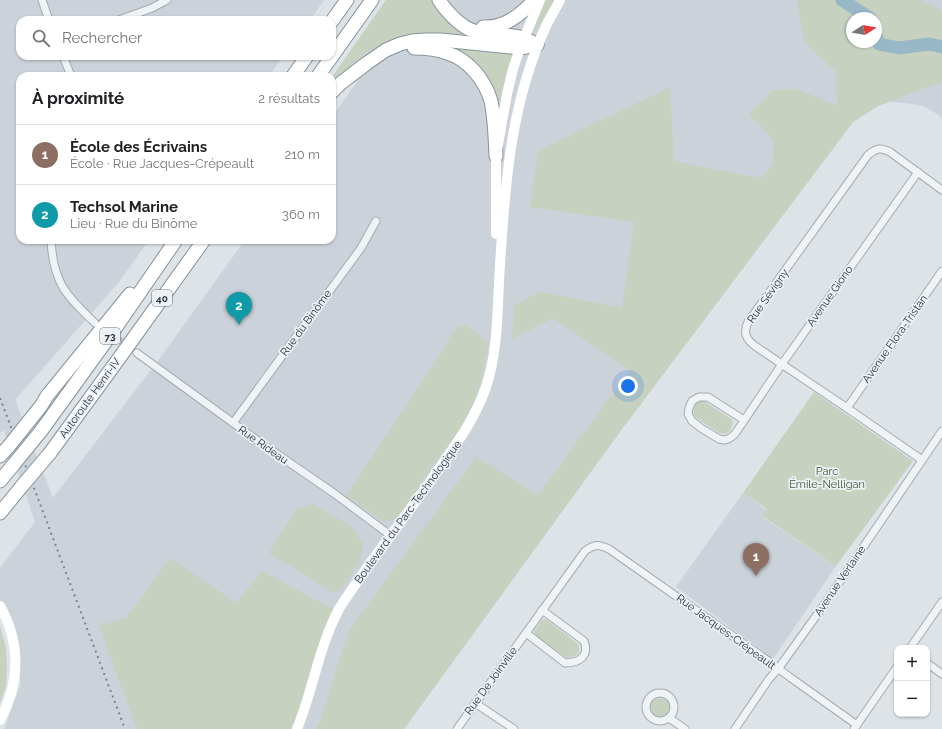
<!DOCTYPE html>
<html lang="fr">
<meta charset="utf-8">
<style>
:root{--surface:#fff;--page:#f2f2f2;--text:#202124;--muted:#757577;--line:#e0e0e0;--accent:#cc436e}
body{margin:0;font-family:Raleway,sans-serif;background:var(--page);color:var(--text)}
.controls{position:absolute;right:12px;bottom:12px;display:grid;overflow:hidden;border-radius:8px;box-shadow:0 1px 3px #0004}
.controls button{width:36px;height:36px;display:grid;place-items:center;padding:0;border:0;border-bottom:1px solid var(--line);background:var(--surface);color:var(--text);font:20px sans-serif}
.compass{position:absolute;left:846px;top:12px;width:36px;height:36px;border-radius:50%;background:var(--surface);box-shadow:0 1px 3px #0004;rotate:79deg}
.you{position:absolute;left:628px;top:386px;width:14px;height:14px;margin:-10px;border:3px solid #fff;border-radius:50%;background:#1a73e8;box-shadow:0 0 0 6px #1a73e833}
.badge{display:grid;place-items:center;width:26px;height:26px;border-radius:50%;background:var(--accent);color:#fff;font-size:13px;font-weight:700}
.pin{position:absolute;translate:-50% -33px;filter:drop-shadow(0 1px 2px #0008)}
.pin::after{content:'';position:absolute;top:21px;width:14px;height:12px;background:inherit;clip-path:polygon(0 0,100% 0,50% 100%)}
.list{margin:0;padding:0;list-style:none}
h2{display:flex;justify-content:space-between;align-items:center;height:52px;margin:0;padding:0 16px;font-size:17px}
h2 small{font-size:13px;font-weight:400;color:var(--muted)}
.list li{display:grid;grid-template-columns:26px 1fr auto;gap:12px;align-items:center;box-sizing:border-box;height:60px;padding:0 16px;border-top:1px solid var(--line)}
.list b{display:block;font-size:15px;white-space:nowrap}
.list p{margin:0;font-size:13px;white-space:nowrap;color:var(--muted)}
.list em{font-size:13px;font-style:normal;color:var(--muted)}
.icon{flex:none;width:22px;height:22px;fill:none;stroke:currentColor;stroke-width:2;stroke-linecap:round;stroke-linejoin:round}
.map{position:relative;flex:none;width:942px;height:729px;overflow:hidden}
.search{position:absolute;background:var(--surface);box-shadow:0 1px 3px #0004;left:16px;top:16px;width:320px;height:44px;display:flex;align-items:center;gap:10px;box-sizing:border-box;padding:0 14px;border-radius:12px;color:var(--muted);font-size:15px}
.panel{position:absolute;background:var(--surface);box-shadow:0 1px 3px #0004;left:16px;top:72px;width:320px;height:172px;border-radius:12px}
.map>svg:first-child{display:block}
</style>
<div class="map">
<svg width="942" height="729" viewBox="0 0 942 729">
<rect width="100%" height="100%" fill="#dde3e7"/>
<g fill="#cbd2d9" fill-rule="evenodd">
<path d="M0,0H324L310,20H20V56H284L269,76H20V240H149L119,282L15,400L53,498L160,358L245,240H332V117L415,0H942V118L934,112L923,106L906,103L889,102L878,106L853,122L622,429L404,729H4L20,686V660L17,637L8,612L0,600V568L35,522L4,430L0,433ZM852,18H876V42H852Z"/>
<polygon points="743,493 767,510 762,517 836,566 773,659 676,587"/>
</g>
<g fill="#c6d1bf" fill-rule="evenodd">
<polygon points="386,0 434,0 468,32 471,38 399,38 379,46 364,55 332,82 332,77"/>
<polygon points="544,0 555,0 546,14 534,32 530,30"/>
<path d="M797,0H922L942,11V85L938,83L878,106L853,122L622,429L404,729H316L321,719L340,657L350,629L476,457L538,495L630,370L553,318L512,339L514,306L540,292L622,308L634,222L530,207L538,151L670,87L674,161L761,178L773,164L774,141L749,114L773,90L797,89L837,106L836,72L804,41ZM852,18H876V42H852Z"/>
<polygon points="456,47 511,53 513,56 500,108 496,107 455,51"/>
<polygon points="466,325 478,334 488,344 482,380 473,404 458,431 427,474 402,515 390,521 383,521 346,496 457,327"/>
<polygon points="814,392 913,461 836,566 762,516 767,509 743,493"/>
<path d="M701,401H704L731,419L733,422C731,431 728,436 719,433L695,417C692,410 693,403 701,401Z"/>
<polygon points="312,504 350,525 363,543 361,558 343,587 334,593 269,553 296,509"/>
<polygon points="170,558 236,603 262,571 334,610 313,660 300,707 291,729 137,729 99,626 127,617"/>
<path d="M544,619L547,620L578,644C582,654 575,657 567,658L536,636L534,631L542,620Z"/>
<polygon points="0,626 6,648 7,666 6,687 0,703"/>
<circle cx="660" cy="708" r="10"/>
</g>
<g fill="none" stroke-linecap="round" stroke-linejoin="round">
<g stroke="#98b7c7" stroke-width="13">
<polyline points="842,0 870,18"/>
<polyline points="876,36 879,44 899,48 929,44 942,47"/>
</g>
<polyline stroke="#b9c0c5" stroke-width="7" stroke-dasharray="7 3.5" stroke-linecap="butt" points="110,333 137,353"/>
<g stroke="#a3abb1" stroke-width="9">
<g id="street">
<polyline points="42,0 49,20"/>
<polyline points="119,20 152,8 167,0"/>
<polyline points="63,56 71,76"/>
<path d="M51,240C53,282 66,296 95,323"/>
<polyline points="137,353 258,441 335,494 390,535"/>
<polyline points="847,408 942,271"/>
<polyline points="744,420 708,397 699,397 692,401 689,408 688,414 692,421 701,428 719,439 725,440 730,438 735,434 782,364 918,172"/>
<polyline points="233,423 361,248 376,221"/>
<path d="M922,460L847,408L755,346C746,339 743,333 748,322L868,155C877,148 880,147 890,152L942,190"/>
<path d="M526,633L565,663C579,663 590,656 584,641L542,610"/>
<polyline points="910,648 942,602"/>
<polyline points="927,663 942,674"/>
<circle cx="660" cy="707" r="14"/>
<polyline points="475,703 514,729"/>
<polyline points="669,718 685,729"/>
<path d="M457,729L585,551C595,544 598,544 609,549L767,660L791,678L857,725"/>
<polyline points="735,729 769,679 778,669 824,605 942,431"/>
<polyline points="854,729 897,667"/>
</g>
</g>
<g stroke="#85939d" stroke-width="15">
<g id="highway">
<path d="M439,0C445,10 459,25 471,30C486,36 508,33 524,38C528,39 533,43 537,45"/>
<polyline points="332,21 347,0"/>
<path d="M483,27C505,28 520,15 535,0"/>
<path d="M414,48C425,48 437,49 447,53C468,59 485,80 491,101C495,119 495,138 496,156"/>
<polyline points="293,76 307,56"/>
<polyline points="318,76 372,0"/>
<polyline points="332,92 341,83 367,63 386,50 400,44 412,41 425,40 441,40 520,48 537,45"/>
<polyline points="47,396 130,294"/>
<polyline points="41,431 114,330 176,240"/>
<polyline points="50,453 120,357 204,240"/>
<polyline points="0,456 9,446"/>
<polyline points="0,481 14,464"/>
<polyline points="0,513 22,486"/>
</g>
</g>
<use href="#street" stroke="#f0f3f5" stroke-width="7"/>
<g stroke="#fff" stroke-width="10">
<polyline points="496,234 496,156 501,127 507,94 513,69 520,48 540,0"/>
<path d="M0,606C21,643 20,683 0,720"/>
<path d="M297,729C313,690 319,646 339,609C348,594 359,580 368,566C393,532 419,498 443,463C460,439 476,416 486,387C499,348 497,306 500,265C505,183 511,100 547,24C551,16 556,8 560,0"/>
</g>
<use href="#highway" stroke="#fff" stroke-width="13"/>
<polyline stroke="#778590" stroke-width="2" stroke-dasharray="2 4" stroke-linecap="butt" points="0,398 125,729"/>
<g stroke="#85939d" stroke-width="15" stroke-linecap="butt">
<g id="highway-bridge">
<polyline points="9,446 41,406 47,396"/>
<polyline points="14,464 41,431"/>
<polyline points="22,486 50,453"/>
</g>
</g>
<use href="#highway-bridge" stroke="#fff" stroke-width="13"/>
</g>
<g text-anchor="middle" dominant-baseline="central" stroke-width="3.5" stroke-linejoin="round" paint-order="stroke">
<g fill="#edf1f5" stroke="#626c74" stroke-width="1">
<rect x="152" y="290" width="20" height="16" rx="3"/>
<rect x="100" y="328" width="20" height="16" rx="3"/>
</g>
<g font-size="10" font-weight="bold" fill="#27333d">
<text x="162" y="298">40</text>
<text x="110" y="336">73</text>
</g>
<g font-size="11" fill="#27333d" stroke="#edf1f5">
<text transform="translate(768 296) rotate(-55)">Rue Sévigny</text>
<text transform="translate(830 296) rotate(-55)">Avenue Giono</text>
<text transform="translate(306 323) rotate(-54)">Rue du Binôme</text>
<text transform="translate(895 339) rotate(-55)">Avenue Flora-Tristan</text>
<text transform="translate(90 398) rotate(-54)">Autoroute Henri-IV</text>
<text transform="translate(263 445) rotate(35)">Rue Rideau</text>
<text transform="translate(408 512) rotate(-54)">Boulevard du Parc-Technologique</text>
<text transform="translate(840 581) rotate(-56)">Avenue Verlaine</text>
<text transform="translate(726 632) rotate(36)">Rue Jacques-Crépeault</text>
<text transform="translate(491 681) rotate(-54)">Rue De Joinville</text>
</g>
<g font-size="11" fill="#415935" stroke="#edf1f5">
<text x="827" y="471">Parc<tspan x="827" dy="13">Émile-Nelligan</tspan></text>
</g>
</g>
</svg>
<div class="controls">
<button>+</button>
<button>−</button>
</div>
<svg class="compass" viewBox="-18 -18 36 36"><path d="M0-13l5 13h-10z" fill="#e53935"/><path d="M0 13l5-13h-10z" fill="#757577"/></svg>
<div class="you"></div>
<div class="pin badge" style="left:756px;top:576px;background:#8d6e63">1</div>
<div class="pin badge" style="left:239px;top:325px;background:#0f9aa8">2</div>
<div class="search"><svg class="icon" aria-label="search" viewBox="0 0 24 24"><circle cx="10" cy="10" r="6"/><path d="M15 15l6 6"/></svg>Rechercher</div>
<section class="panel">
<h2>À proximité<small>2 résultats</small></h2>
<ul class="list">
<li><span class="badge" style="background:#8d6e63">1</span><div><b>École des Écrivains</b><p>École · Rue Jacques-Crépeault</p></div><em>210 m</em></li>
<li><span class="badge" style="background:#0f9aa8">2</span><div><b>Techsol Marine</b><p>Lieu · Rue du Binôme</p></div><em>360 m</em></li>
</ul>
</section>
</div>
